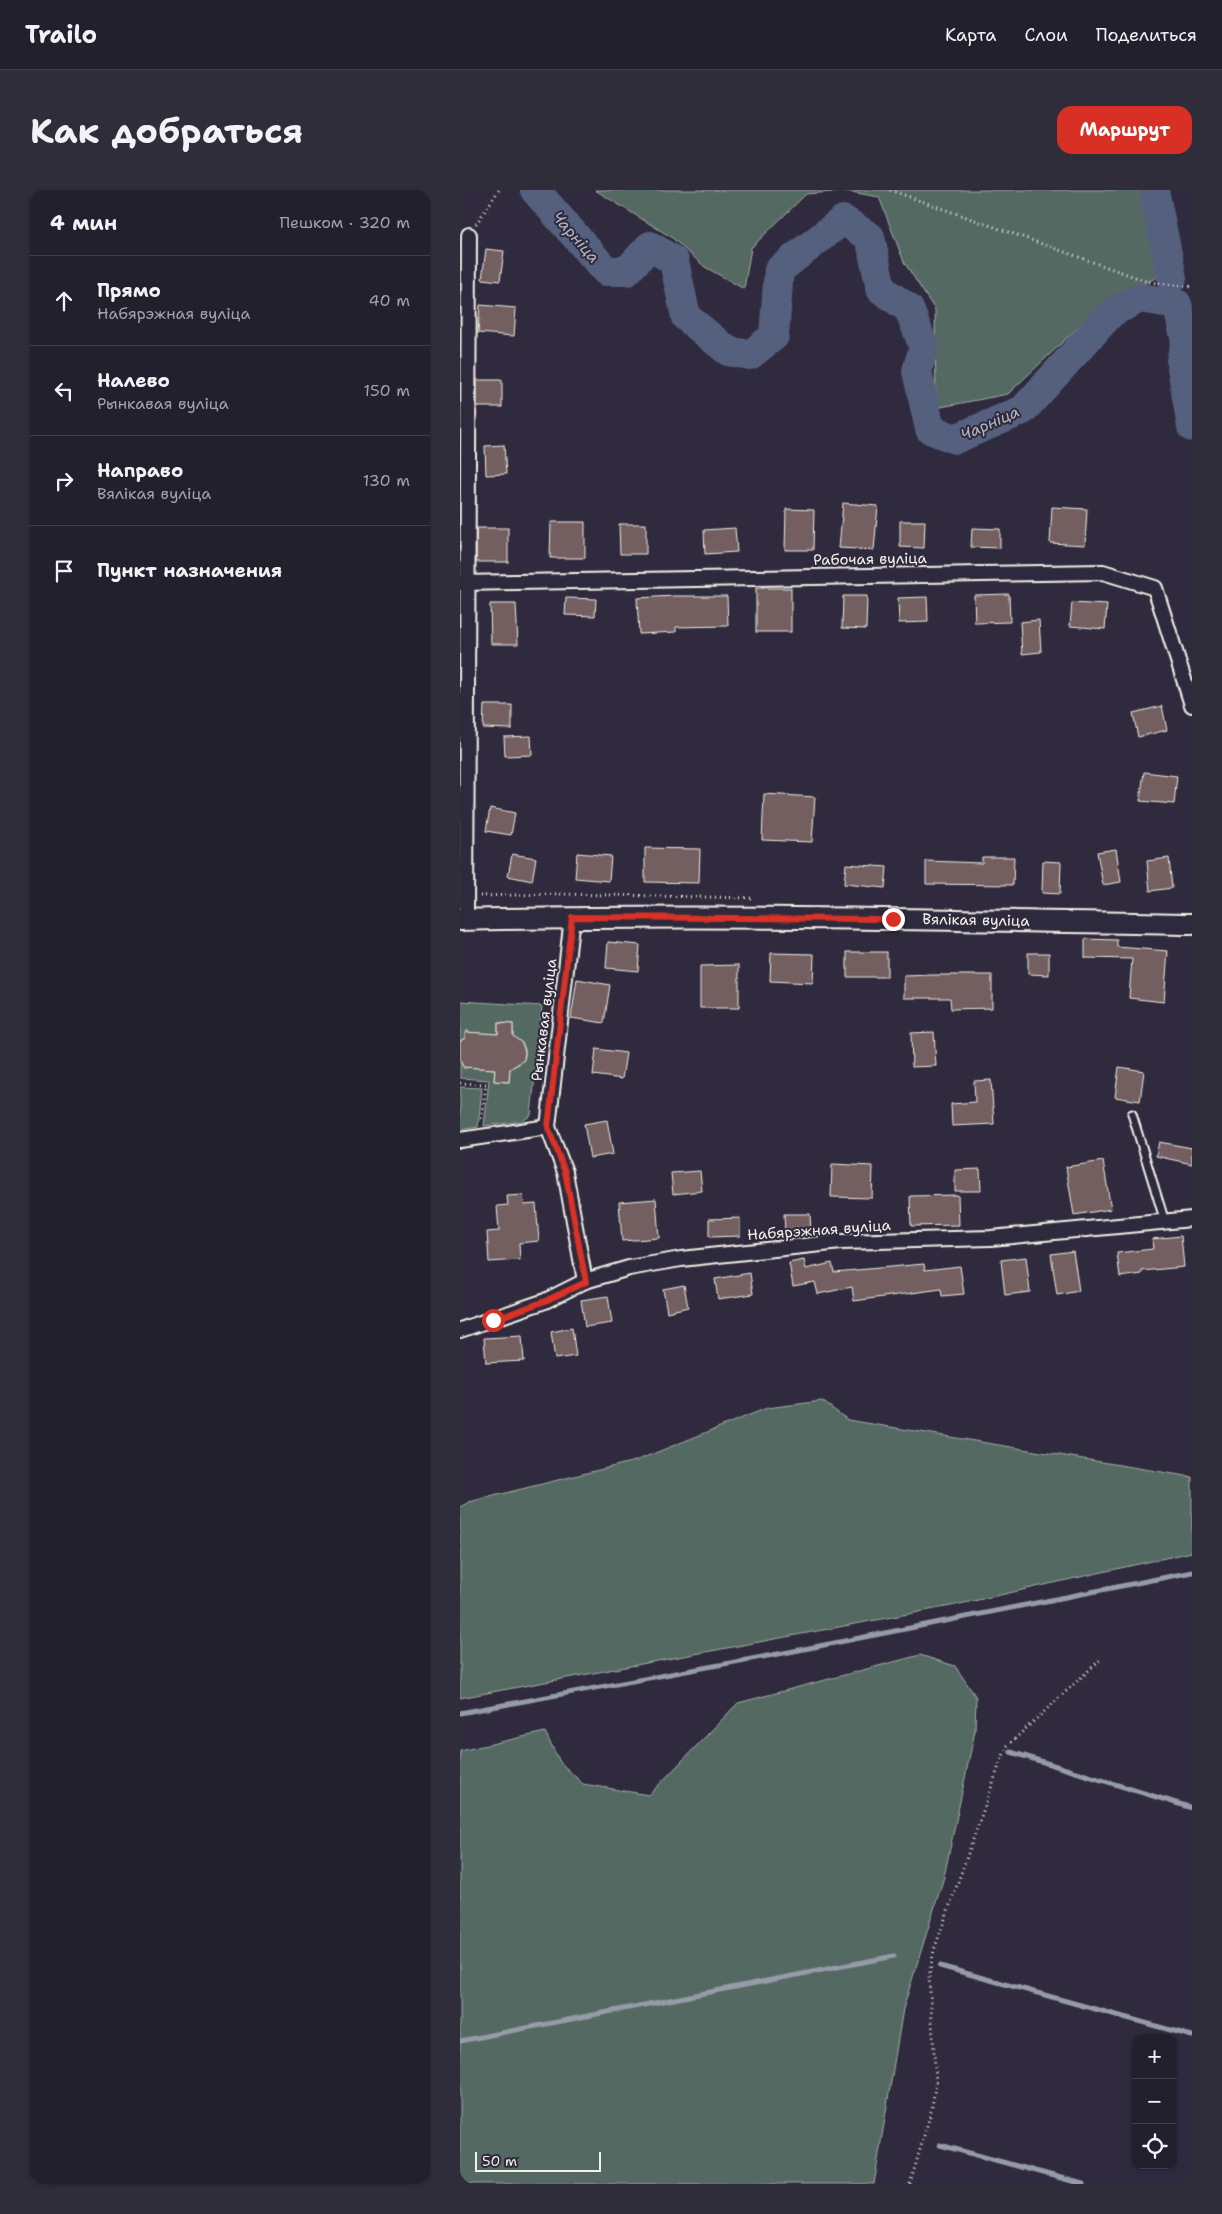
<!DOCTYPE html>
<html lang="ru">
<meta charset="utf-8">
<style>
:root{--surface:#23202e;--page:#2f2d3a;--text:#f1f3f6;--muted:#a3a3aa;--line:#403e4a;--accent:#d93025}
body{margin:0;font-family:"Shantell Sans",sans-serif;background:var(--page);color:var(--text)}
.controls{position:absolute;right:15px;bottom:15px;display:grid;overflow:hidden;border-radius:10px;box-shadow:0 1px 4px #0004}
.controls button{width:45px;height:45px;display:grid;place-items:center;padding:0;border:0;border-bottom:1px solid var(--line);background:var(--surface);color:var(--text);font:25px sans-serif}
.scale{position:absolute;left:15px;bottom:12px;width:126px;box-sizing:border-box;padding-left:5px;border:2px solid #f4f1e8;border-top:0;font-size:14px;line-height:18px;white-space:nowrap;color:#f4f1e8;-webkit-text-stroke:4px #2f2a3d;paint-order:stroke}
.stop{position:absolute;width:15px;height:15px;margin:-11px;border:4px solid #d93025;border-radius:50%;background:#fff}
.stop.end{background:#d93025;border-color:#fff;box-shadow:0 1px 5px #0008}
.list{margin:0;padding:0;list-style:none}
h2{display:flex;justify-content:space-between;align-items:center;height:65px;margin:0;padding:0 20px;font-size:21px}
h2 small{font-size:16px;font-weight:400;color:var(--muted)}
.list li{display:grid;grid-template-columns:32px 1fr auto;gap:15px;align-items:center;box-sizing:border-box;height:90px;padding:0 20px;border-top:1px solid var(--line)}
.list b{display:block;font-size:19px;white-space:nowrap}
.list p{margin:0;font-size:16px;white-space:nowrap;color:var(--muted)}
.list em{font-size:16px;font-style:normal;color:var(--muted)}
.icon{flex:none;width:28px;height:28px;fill:none;stroke:currentColor;stroke-width:2;stroke-linecap:round;stroke-linejoin:round}
.map{position:relative;flex:none;width:732px;height:1994px;overflow:hidden;border-radius:15px}
header{display:flex;align-items:center;gap:30px;box-sizing:border-box;height:70px;padding:0 25px;background:var(--surface);border-bottom:1px solid var(--line)}
header strong{font-size:24px}
nav{display:flex;gap:28px;margin-inline-start:auto;font-size:18px}
.intro{display:flex;align-items:center;justify-content:space-between;box-sizing:border-box;height:120px;padding:0 30px}
h1{margin:0;font-size:35px}
.button{padding:12px 22px;border-radius:15px;background:var(--accent);color:#fff;font-size:18px;font-weight:700}
main{display:flex;gap:30px;padding:0 30px}
aside{flex:1;background:var(--surface);border-radius:15px;box-shadow:0 1px 4px #0004}
.map>svg:first-child{display:block}
</style>
<header>
<strong>Trailo</strong>
<nav><a>Карта</a><a>Слои</a><a>Поделиться</a></nav>
</header>
<div class="intro"><h1>Как добраться</h1><a class="button">Маршрут</a></div>
<main>
<aside>
<h2>4 мин<small>Пешком · 320 m</small></h2>
<ul class="list">
<li><svg class="icon" aria-label="ahead" viewBox="0 0 24 24"><path d="M12 20V5M6 11l6-6 6 6"/></svg><div><b>Прямо</b><p>Набярэжная вуліца</p></div><em>40 m</em></li>
<li><svg class="icon" aria-label="left" viewBox="0 0 24 24"><path d="M17 20v-9H6M10 6l-5 5 5 5"/></svg><div><b>Налево</b><p>Рынкавая вуліца</p></div><em>150 m</em></li>
<li><svg class="icon" aria-label="right" viewBox="0 0 24 24"><path d="M7 20v-9h11M14 6l5 5-5 5"/></svg><div><b>Направо</b><p>Вялікая вуліца</p></div><em>130 m</em></li>
<li><svg class="icon" aria-label="arrive" viewBox="0 0 24 24"><path d="M6 21V4h12l-3 4 3 4H6"/></svg><div><b>Пункт назначения</b></div></li>
</ul>
</aside>
<div class="map">
<svg width="732" height="1994" viewBox="0 0 732 1994">
<rect width="100%" height="100%" fill="#2f2a3d"/>
<filter id="ink" filterUnits="userSpaceOnUse"><feTurbulence type="fractalNoise" baseFrequency=".02" numOctaves="2"/><feDisplacementMap in="SourceGraphic" scale="10" xChannelSelector="R" yChannelSelector="G"/><feConvolveMatrix kernelMatrix="1 2 1 2 8 2 1 2 1" color-interpolation-filters="sRGB"/></filter>
<g filter="url(#ink)">
<g fill="#546964" stroke="#a4ada6">
<polygon points="135,0 691,0 713,80 646,111 548,204 476,218 475,120 444,72 419,7 386,1 346,4 291,58 284,99 245,77 211,47"/>
<path d="M0,811L82,816L71,925L63,931L24,936L29,890L0,888V869L5,872L4,879L8,877L35,879L34,891L49,892L50,877C63,876 70,864 62,853L53,849V834L38,833V844L10,843L7,840L6,842L7,847L0,851Z"/>
<polygon points="0,897 22,898 18,937 0,940"/>
<polygon points="362,1211 388,1230 732,1287 732,1362 491,1416 0,1508 0,1317 9,1312 175,1271 307,1218"/>
<polygon points="460,1465 495,1476 516,1507 515,1541 484,1687 443,1819 414,1994 0,1994 0,1561 85,1542 100,1572 123,1594 189,1605 278,1513"/>
</g>
<g fill="none" stroke-linecap="round" stroke-linejoin="round">
<g stroke="#959ba8" stroke-width="5">
<polyline points="0,1523 329,1462 732,1382"/>
<polyline points="551,1562 732,1618"/>
<polyline points="480,1776 732,1846"/>
<polyline points="0,1851 434,1766"/>
<polyline points="480,1955 623,1994"/>
</g>
<g stroke="#55617e" stroke-width="30">
<polyline points="75,0 146,81 167,81 190,56 214,71 226,127 268,161 290,165 314,146 319,80 383,30 410,47 421,99 449,119 464,157 457,181 470,239 495,249 563,220 652,122 680,108 717,114 726,151 721,171 732,237"/>
<polyline points="694,0 712,88"/>
</g>
</g>
<g fill="#735e61" stroke="#f4f1e8">
<polygon points="26,59 44,61 40,91 22,89"/>
<polygon points="20,115 56,118 54,146 18,143"/>
<rect x="17" y="190" width="25" height="27"/>
<polygon points="44,255 46,284 26,285 25,256"/>
<polygon points="383,313 418,316 414,360 379,358"/>
<polygon points="592,317 627,319 625,355 590,353"/>
<polygon points="326,319 354,320 353,360 325,360"/>
<polygon points="440,331 465,331 464,358 440,357"/>
<polygon points="91,332 125,332 125,368 90,368"/>
<polygon points="159,334 186,334 186,364 160,364"/>
<rect x="16" y="338" width="32" height="34"/>
<polygon points="275,338 277,362 245,364 244,340"/>
<polygon points="512,338 540,339 540,358 511,357"/>
<rect x="296" y="398" width="35" height="44"/>
<polygon points="549,404 550,432 515,433 514,405"/>
<polygon points="214,406 267,406 268,436 216,437 216,442 179,444 177,408"/>
<polygon points="383,406 407,406 406,439 382,438"/>
<polygon points="467,407 468,432 439,433 438,408"/>
<polygon points="106,408 136,409 135,426 105,425"/>
<polygon points="612,413 647,415 645,439 610,436"/>
<polygon points="30,414 56,414 58,454 31,454"/>
<polygon points="579,430 581,462 562,464 560,432"/>
<polygon points="24,515 52,515 52,539 23,538"/>
<polygon points="702,516 707,540 678,547 673,523"/>
<polygon points="71,546 72,565 45,566 44,547"/>
<polygon points="684,582 717,586 714,614 680,611"/>
<polygon points="304,604 355,607 352,652 302,650"/>
<polygon points="30,618 55,623 51,645 26,641"/>
<polygon points="185,658 240,659 239,693 185,692"/>
<polygon points="656,659 661,692 643,695 637,662"/>
<polygon points="117,663 151,666 149,691 115,688"/>
<polygon points="52,664 76,668 72,691 48,686"/>
<polygon points="522,667 554,667 553,695 466,694 466,671 522,673"/>
<polygon points="709,668 712,698 690,701 687,671"/>
<polygon points="583,671 601,672 600,704 582,703"/>
<polygon points="386,674 427,677 425,698 384,694"/>
<polygon points="625,749 657,750 657,757 708,761 704,812 669,808 672,769 625,768"/>
<polygon points="148,752 180,755 178,781 146,778"/>
<rect x="387" y="762" width="40" height="25"/>
<polygon points="311,763 354,764 353,793 310,791"/>
<polygon points="568,763 589,763 589,785 568,784"/>
<polygon points="279,775 279,818 240,818 240,776"/>
<polygon points="473,785 532,785 532,818 491,819 490,808 444,808 444,786"/>
<polygon points="117,789 150,795 144,833 111,828"/>
<polygon points="38,833 53,834 53,846 62,853 65,861 64,870 50,879 49,892 34,891 35,879 3,877 0,869 0,851 5,848 6,842 38,844"/>
<polygon points="474,842 476,876 452,877 451,843"/>
<polygon points="136,859 166,863 162,889 133,885"/>
<polygon points="659,877 684,881 680,911 655,907"/>
<polygon points="531,890 534,934 492,936 491,914 515,912 514,891"/>
<polygon points="147,930 153,964 130,968 124,934"/>
<polygon points="699,952 732,958 732,974 696,966"/>
<polygon points="643,971 651,1019 614,1025 606,977"/>
<polygon points="372,974 413,976 412,1008 371,1007"/>
<polygon points="520,979 521,1001 495,1001 495,980"/>
<polygon points="240,981 242,1001 213,1004 211,983"/>
<polygon points="63,1005 64,1015 76,1014 79,1051 59,1053 60,1070 29,1072 27,1042 39,1041 37,1016 48,1015 47,1006"/>
<polygon points="498,1005 499,1035 451,1036 450,1006"/>
<polygon points="196,1009 199,1048 162,1051 159,1012"/>
<polygon points="324,1024 350,1024 351,1042 325,1042"/>
<polygon points="280,1028 280,1046 249,1047 249,1029"/>
<polygon points="721,1046 724,1077 682,1081 682,1084 660,1087 657,1063 693,1059 692,1049"/>
<polygon points="613,1061 619,1101 597,1105 591,1064"/>
<polygon points="566,1067 570,1102 545,1105 541,1070"/>
<polygon points="344,1070 346,1079 372,1073 374,1082 464,1074 465,1080 500,1076 504,1104 482,1106 481,1099 394,1111 392,1097 358,1104 355,1092 333,1096 329,1073"/>
<polygon points="290,1083 293,1104 258,1109 255,1089"/>
<polygon points="224,1095 228,1117 207,1122 203,1099"/>
<polygon points="148,1106 152,1133 125,1137 121,1110"/>
<polygon points="112,1138 116,1166 95,1169 91,1142"/>
<polygon points="62,1146 64,1171 26,1173 24,1148"/>
</g>
<g fill="none" stroke-linecap="round" stroke-linejoin="round">
<g stroke="#f4f1e8" stroke-width="11">
<polyline id="service" points="672,924 705,1032"/>
</g>
<g stroke="#f4f1e8" stroke-width="18">
<g id="minor">
<polyline points="0,393 643,382 695,398 732,515"/>
<polyline points="112,727 88,937 105,982 125,1091"/>
<polyline points="6,730 9,45"/>
<polyline points="0,950 88,937"/>
<polyline points="0,1140 85,1111 125,1091 169,1078 221,1069 381,1052 531,1048 732,1029"/>
</g>
</g>
<g stroke="#f4f1e8" stroke-width="24">
<path id="secondary" d="M0,730C244,724 488,730 732,734"/>
</g>
<g stroke="#f4f1e8" stroke-width="3" stroke-dasharray="1 4" stroke-linecap="butt">
<polyline points="430,0 689,92 732,97"/>
<polyline points="16,34 39,0"/>
<polyline points="20,706 97,704 294,708"/>
<polyline points="0,893 26,894 21,930"/>
<polyline points="450,1994 471,1922 476,1892 469,1786 474,1760 540,1573 547,1556 641,1469"/>
</g>
<use href="#service" stroke="#2f2a3d" stroke-width="7"/>
<use href="#minor" stroke="#2f2a3d" stroke-width="14"/>
<use href="#secondary" stroke="#2f2a3d" stroke-width="20"/>
</g>
</g>
<g fill="none" stroke-linecap="round" stroke-linejoin="round" filter="url(#ink)">
<polyline stroke="#d93025" stroke-width="6" points="33,1130 85,1111 126,1092 105,982 88,937 112,727 433,729"/>
</g>
<g text-anchor="middle" dominant-baseline="central" stroke-width="4" stroke-linejoin="round" paint-order="stroke">
<g font-size="15" fill="#f4f1e8" stroke="#2f2a3d">
<text transform="translate(410 369) rotate(-1)">Рабочая вуліца</text>
<text transform="translate(516 730) rotate(1)">Вялікая вуліца</text>
<text transform="translate(84 830) rotate(-83)">Рынкавая вуліца</text>
<text transform="translate(359 1040) rotate(-4)">Набярэжная вуліца</text>
</g>
<g font-size="16" font-style="italic" fill="#b4b7be" stroke="#2f2a3d">
<text transform="translate(116 47) rotate(49)">Чарніца</text>
<text transform="translate(530 233) rotate(-24)">Чарніца</text>
</g>
</g>
</svg>
<div class="controls">
<button>+</button>
<button>−</button>
<button><svg class="icon" aria-label="locate" viewBox="0 0 24 24"><circle cx="12" cy="12" r="6"/><path d="M12 2v4M12 18v4M2 12h4M18 12h4"/></svg></button>
</div>
<div class="scale">50 m</div>
<div class="stop" style="left:33px;top:1130px"></div>
<div class="stop end" style="left:433px;top:729px"></div>
</div>
</main>
